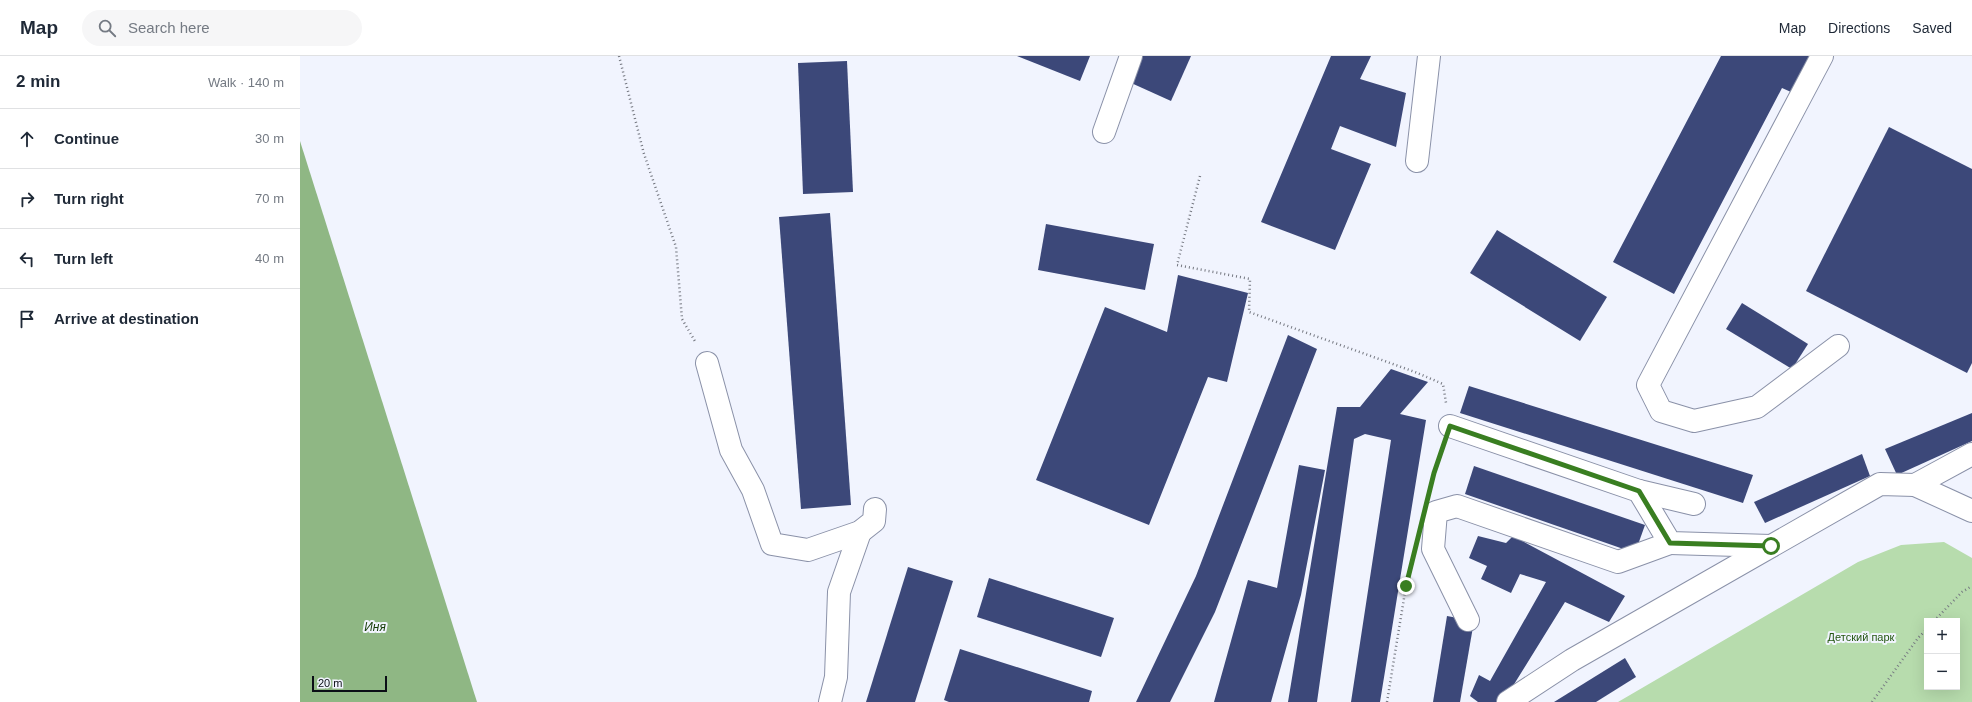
<!DOCTYPE html>
<meta charset="utf-8">
<style>
:root{--surface:#fff;--page:#f6f6f7;--text:#1f2937;--muted:#747a83;--line:#e0e1e3}
body{margin:0;font-family:Arial,sans-serif;background:var(--page);color:var(--text)}
.controls{position:absolute;right:12px;bottom:12px;display:grid;overflow:hidden;border-radius:0px;box-shadow:0 4px 16px #0002}
.controls button{width:36px;height:36px;display:grid;place-items:center;padding:0;border:0;border-bottom:1px solid var(--line);background:var(--surface);color:var(--text);font:20px sans-serif}
.scale{position:absolute;left:12px;bottom:10px;width:75px;box-sizing:border-box;padding-left:4px;border:2px solid #0b0e16;border-top:0;font-size:11px;line-height:14px;white-space:nowrap;color:#0b0e16;-webkit-text-stroke:3px #f1f4fe;paint-order:stroke}
.stop{position:absolute;width:12px;height:12px;margin:-9px;border:3px solid #397e21;border-radius:50%;background:#fff}
.stop.end{background:#397e21;border-color:#fff;box-shadow:0 1px 4px #0008}
.list{margin:0;padding:0;list-style:none}
h2{display:flex;justify-content:space-between;align-items:center;height:52px;margin:0;padding:0 16px;font-size:17px}
h2 small{font-size:13px;font-weight:400;color:var(--muted)}
.list li{display:grid;grid-template-columns:26px 1fr auto;gap:12px;align-items:center;box-sizing:border-box;height:60px;padding:0 16px;border-top:1px solid var(--line)}
.list b{display:block;font-size:15px;white-space:nowrap}
.list em{font-size:13px;font-style:normal;color:var(--muted)}
.icon{flex:none;width:22px;height:22px;fill:none;stroke:currentColor;stroke-width:2;stroke-linecap:round;stroke-linejoin:round}
.map{position:relative;flex:none;width:1672px;height:646px;overflow:hidden}
header{display:flex;align-items:center;gap:24px;box-sizing:border-box;height:56px;padding:0 20px;background:var(--surface);border-bottom:1px solid var(--line)}
header strong{font-size:19px}
nav{display:flex;gap:22px;margin-inline-start:auto;font-size:14px}
.search{width:280px;height:36px;background:var(--page);display:flex;align-items:center;gap:10px;box-sizing:border-box;padding:0 14px;border-radius:22px;color:var(--muted);font-size:15px}
main{display:flex}
aside{flex:1;background:var(--surface)}
.map>svg:first-child{display:block}
</style>
<header>
<strong>Map</strong>
<div class="search"><svg class="icon" aria-label="search" viewBox="0 0 24 24"><circle cx="10" cy="10" r="6"/><path d="M15 15l6 6"/></svg>Search here</div>
<nav><a>Map</a><a>Directions</a><a>Saved</a></nav>
</header>
<main>
<aside>
<h2>2 min<small>Walk · 140 m</small></h2>
<ul class="list">
<li><svg class="icon" aria-label="ahead" viewBox="0 0 24 24"><path d="M12 20V5M6 11l6-6 6 6"/></svg><div><b>Continue</b></div><em>30 m</em></li>
<li><svg class="icon" aria-label="right" viewBox="0 0 24 24"><path d="M7 20v-9h11M14 6l5 5-5 5"/></svg><div><b>Turn right</b></div><em>70 m</em></li>
<li><svg class="icon" aria-label="left" viewBox="0 0 24 24"><path d="M17 20v-9H6M10 6l-5 5 5 5"/></svg><div><b>Turn left</b></div><em>40 m</em></li>
<li><svg class="icon" aria-label="arrive" viewBox="0 0 24 24"><path d="M6 21V4h12l-3 4 3 4H6"/></svg><div><b>Arrive at destination</b></div></li>
</ul>
</aside>
<div class="map">
<svg width="1672" height="646" viewBox="0 0 1672 646">
<rect width="100%" height="100%" fill="#f1f4fe"/>
<path fill="#b7dcad" fill-rule="evenodd" d="M1644,486L1672,502V646H1318L1558,506L1601,489ZM1627,565H1657V631H1627Z"/>
<polygon fill="#8fb784" points="0,85 177,646 0,646"/>
<g fill="#3c4879">
<polygon points="717,0 790,0 780,25"/>
<polygon points="840,0 891,0 871,45 829,26"/>
<polygon points="1031,0 1071,0 1060,23 1106,37 1096,91 1040,70 1031,93 1071,108 1035,194 961,166"/>
<polygon points="1421,0 1510,0 1491,36 1482,32 1374,238 1313,206"/>
<polygon points="547,5 553,136 503,138 498,7"/>
<polygon points="1589,71 1672,113 1672,307 1667,317 1506,235"/>
<polygon points="530,157 551,449 501,453 479,161"/>
<polygon points="746,168 854,188 845,234 738,214"/>
<polygon points="1197,174 1307,241 1280,285 1170,217"/>
<polygon points="878,219 948,237 927,326 908,321 849,469 736,424 805,251 867,276"/>
<polygon points="1442,247 1508,288 1492,313 1426,273"/>
<polygon points="988,279 1017,293 915,556 870,646 836,646 896,520"/>
<polygon points="1091,313 1128,326 1100,358 1126,364 1080,646 1051,646 1091,384 1065,378 1054,383 1017,646 988,646 1037,351 1060,351"/>
<polygon points="1169,330 1453,419 1443,447 1160,357"/>
<polygon points="1672,357 1672,385 1597,419 1585,393"/>
<polygon points="1562,398 1570,420 1465,467 1454,446"/>
<polygon points="999,409 1025,414 1001,539 971,646 914,646 948,524 977,532"/>
<polygon points="1174,410 1345,469 1335,497 1165,438"/>
<polygon points="1178,480 1206,487 1213,480 1325,540 1309,566 1265,546 1203,646 1178,646 1170,640 1179,619 1190,625 1246,526 1220,518 1211,537 1181,523 1187,510 1169,502"/>
<polygon points="608,511 653,525 615,646 566,646"/>
<polygon points="689,522 814,562 801,601 677,561"/>
<polygon points="1147,560 1174,565 1160,646 1133,646"/>
<polygon points="660,593 792,635 789,646 649,646 644,644"/>
<polygon points="1325,602 1336,621 1296,646 1254,646"/>
</g>
<g fill="none" stroke-linecap="round" stroke-linejoin="round">
<g stroke="#8a91a8" stroke-width="24">
<g id="minor">
<polyline points="1522,0 1348,329 1361,355 1394,365 1457,351 1538,290"/>
<polyline points="804,76 831,0"/>
<polyline points="1117,105 1129,0"/>
<polyline points="407,307 431,394 453,434 472,488 508,494 560,476 574,465 575,453"/>
<polyline points="1150,370 1339,435 1370,487 1471,490"/>
<polyline points="1615,429 1672,455"/>
<polyline points="1339,435 1394,448"/>
<polyline points="1168,564 1133,493 1136,456 1157,450 1318,506 1370,487"/>
<polyline points="530,646 536,621 539,536 560,476"/>
<polyline points="1208,646 1272,604 1580,428 1615,429 1672,398"/>
</g>
</g>
<g stroke="#757881" stroke-width="2.5" stroke-dasharray="1 3" stroke-linecap="butt">
<polyline points="319,0 344,98 376,191 382,263 396,287"/>
<polyline points="900,120 877,209 950,223 949,256 1115,316 1143,328 1146,347"/>
<polyline points="1130,432 1142,393"/>
<polyline points="1634,565 1662,536 1672,530"/>
<polyline points="1087,646 1106,530 1112,507"/>
<polyline points="1572,646 1618,582 1627,573"/>
</g>
<use href="#minor" stroke="#fff" stroke-width="22"/>
</g>
<g fill="none" stroke-linecap="round" stroke-linejoin="round">
<polyline stroke="#397e21" stroke-width="5" points="1106,530 1134,417 1150,370 1339,435 1370,487 1471,490"/>
</g>
<g text-anchor="middle" dominant-baseline="central" stroke-width="4" stroke-linejoin="round" paint-order="stroke">
<g font-size="11" fill="#235610" stroke="#f1f4fe">
<text x="1561" y="581">Детский парк</text>
</g>
<g font-size="12" font-style="italic" fill="#153c07" stroke="#f1f4fe">
<text x="75" y="571">Иня</text>
</g>
</g>
</svg>
<div class="controls">
<button>+</button>
<button>−</button>
</div>
<div class="scale">20 m</div>
<div class="stop" style="left:1471px;top:490px"></div>
<div class="stop end" style="left:1106px;top:530px"></div>
</div>
</main>
